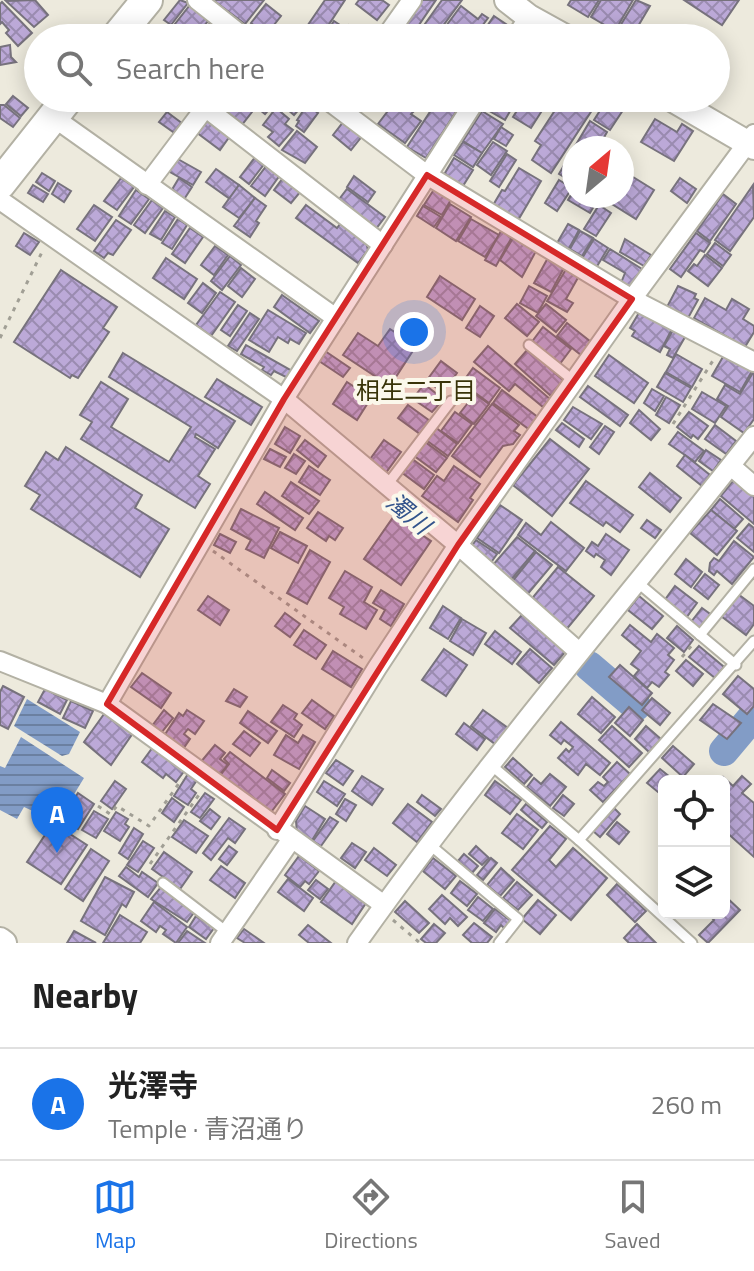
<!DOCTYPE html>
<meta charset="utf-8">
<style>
:root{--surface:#fff;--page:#f6f6f6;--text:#222;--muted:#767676;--line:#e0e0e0;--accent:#1a73e8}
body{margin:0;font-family:"Titillium Web","Noto Sans JP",sans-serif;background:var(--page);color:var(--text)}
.controls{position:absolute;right:24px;bottom:24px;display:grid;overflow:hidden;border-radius:12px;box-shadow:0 4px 20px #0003}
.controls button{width:72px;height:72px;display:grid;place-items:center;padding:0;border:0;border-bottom:2px solid var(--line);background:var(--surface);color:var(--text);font:40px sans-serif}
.compass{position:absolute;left:562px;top:136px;width:72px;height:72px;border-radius:50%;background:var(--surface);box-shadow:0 4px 20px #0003;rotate:29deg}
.you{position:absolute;left:414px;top:332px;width:28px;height:28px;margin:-20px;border:6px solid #fff;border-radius:50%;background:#1a73e8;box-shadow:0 0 0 12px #1a73e833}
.badge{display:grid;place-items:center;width:52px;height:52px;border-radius:50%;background:var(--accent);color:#fff;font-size:26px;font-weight:700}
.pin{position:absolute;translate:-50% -66px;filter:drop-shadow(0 2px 4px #0008)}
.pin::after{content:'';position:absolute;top:42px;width:28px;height:24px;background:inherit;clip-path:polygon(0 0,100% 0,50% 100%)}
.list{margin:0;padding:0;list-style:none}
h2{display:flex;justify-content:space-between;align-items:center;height:104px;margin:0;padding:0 32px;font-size:34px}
h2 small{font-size:26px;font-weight:400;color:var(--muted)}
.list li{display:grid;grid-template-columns:52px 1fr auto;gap:24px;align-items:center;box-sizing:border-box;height:112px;padding:0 32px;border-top:2px solid var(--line)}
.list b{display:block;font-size:30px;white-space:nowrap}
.list p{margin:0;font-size:26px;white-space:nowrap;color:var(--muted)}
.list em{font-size:26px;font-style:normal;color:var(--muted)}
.icon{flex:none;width:44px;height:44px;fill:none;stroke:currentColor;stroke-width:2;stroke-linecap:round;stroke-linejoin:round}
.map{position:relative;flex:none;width:754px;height:943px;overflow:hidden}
.search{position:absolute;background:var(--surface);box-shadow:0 4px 20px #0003;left:24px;right:24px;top:24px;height:88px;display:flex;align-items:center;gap:20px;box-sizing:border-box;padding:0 28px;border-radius:44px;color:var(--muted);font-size:30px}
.sheet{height:216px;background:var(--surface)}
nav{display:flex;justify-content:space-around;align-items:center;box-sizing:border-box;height:112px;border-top:2px solid var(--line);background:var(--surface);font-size:22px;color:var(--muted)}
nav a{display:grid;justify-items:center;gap:4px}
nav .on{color:var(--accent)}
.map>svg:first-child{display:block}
</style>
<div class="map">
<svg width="754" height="943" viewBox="0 0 754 943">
<defs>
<pattern id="water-rules" width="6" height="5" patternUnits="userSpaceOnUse" patternTransform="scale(2)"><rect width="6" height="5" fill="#829cc6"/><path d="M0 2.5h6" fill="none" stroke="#6b80a1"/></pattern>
<pattern id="building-cross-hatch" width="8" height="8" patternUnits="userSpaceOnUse" patternTransform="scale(2)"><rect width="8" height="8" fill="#bca9d8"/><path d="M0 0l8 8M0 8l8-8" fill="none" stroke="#9a8bb0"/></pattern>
</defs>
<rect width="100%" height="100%" fill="#edeadd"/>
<g fill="url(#water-rules)">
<polygon points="27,699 80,732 69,754 62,756 14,726"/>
<polygon points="21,737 84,778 57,822 24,807 17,819 0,810 0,766 5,768"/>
</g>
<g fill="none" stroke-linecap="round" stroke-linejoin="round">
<g stroke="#829cc6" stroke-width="30">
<polyline points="589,666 636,706"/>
<polyline points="724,751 754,715"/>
</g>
</g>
<g fill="url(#building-cross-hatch)" stroke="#77727d" stroke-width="2">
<polygon points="35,0 48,15 34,27 6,1"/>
<polygon points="180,0 188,3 171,25 164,20"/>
<polygon points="213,0 264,0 245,24"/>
<polygon points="325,0 345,0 320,38 299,38"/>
<polygon points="359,0 382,0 389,5 377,20 356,4"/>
<polygon points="415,0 436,0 410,38 389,38"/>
<polygon points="442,0 462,0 434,38 415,38"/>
<polygon points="571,0 599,0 588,17 568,5"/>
<polygon points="601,0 633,0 615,31 591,17"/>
<polygon points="636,0 650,6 631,38 629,38 617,31"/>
<polygon points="684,0 739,0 722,25"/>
<polygon points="2,2 32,33 18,46 6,33 9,30 2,22 0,24 0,4"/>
<polygon points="266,4 281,16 266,35 251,23"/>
<polygon points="190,5 209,20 194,38 183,38 171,29"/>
<polygon points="461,6 478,19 482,14 488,18 473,38 462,38 446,26"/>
<polygon points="494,16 509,26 510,31 506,38 479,38"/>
<polygon points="334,21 346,29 349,25 362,34 359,38 323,38"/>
<polygon points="211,22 226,33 222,38 200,36"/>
<polygon points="10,45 11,57 16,62 0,65 0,47"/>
<polygon points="13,96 28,108 21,116 6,104"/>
<polygon points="222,98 234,98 252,112 241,126 215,106"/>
<polygon points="251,98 279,98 265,114 249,101"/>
<polygon points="282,98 296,100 309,98 294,115 279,102"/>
<polygon points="439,98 465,98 426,158 407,147"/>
<polygon points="490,98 516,98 517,99 505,120 484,108"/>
<polygon points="525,98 550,98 531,128 513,117"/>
<polygon points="563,98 600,98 551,173 532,160 541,145 535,141"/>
<polygon points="608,98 618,98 627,104 610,130 594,120"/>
<polygon points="402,102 414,111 411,114 421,121 405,143 378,124 394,103 398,106"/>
<polygon points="0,105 4,105 20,118 13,127 0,118"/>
<polygon points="307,105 318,113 304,132 296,126 299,121 297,120"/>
<polygon points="276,108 289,119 285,124 293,130 279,146 268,137 273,132 263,125"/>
<polygon points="482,111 503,124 482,153 463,141"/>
<polygon points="167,112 183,124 176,134 159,122"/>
<polygon points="207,118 230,136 220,150 196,132"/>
<polygon points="655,119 677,132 682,124 693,131 674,161 641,142"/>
<polygon points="344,121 363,135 351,150 333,135"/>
<polygon points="590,121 607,132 598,148 574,148"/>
<polygon points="501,127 513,135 506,146 494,139"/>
<polygon points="297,131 317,147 305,163 282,150"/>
<polygon points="463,142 482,153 473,167 454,155"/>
<polygon points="493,142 507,151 491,175 477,165"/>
<polygon points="574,148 574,183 559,174"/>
<polygon points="507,154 516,160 499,187 490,181"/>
<polygon points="256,156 265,163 249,184 240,177"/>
<polygon points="176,158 201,172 193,185 168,171"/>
<polygon points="454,158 473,170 461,189 447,180 445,173"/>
<polygon points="267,165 280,175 265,196 251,186"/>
<polygon points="519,168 541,181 517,222 492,207 502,190 505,191"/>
<polygon points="216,169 239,185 230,199 206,182"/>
<polygon points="625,172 654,190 636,219 607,201 610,196 622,196 622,176"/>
<polygon points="42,173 55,181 49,191 36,182"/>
<polygon points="354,176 375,192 368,202 347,187"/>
<polygon points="121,178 134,187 117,210 104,201"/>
<polygon points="179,178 192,187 183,201 170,193"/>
<polygon points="283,178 301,191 291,203 274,190"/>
<polygon points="680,178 696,189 687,203 671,191"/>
<polygon points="559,180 572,188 557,211 545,203"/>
<polygon points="58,183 71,191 64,202 52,194"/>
<polygon points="33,185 48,194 43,202 28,193"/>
<polygon points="239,185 255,198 239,218 223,207"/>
<polygon points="753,185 754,217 730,251 715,240"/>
<polygon points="347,189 385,217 375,230 337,202"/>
<polygon points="439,189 452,198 442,215 424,205 433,191"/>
<polygon points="136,190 149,199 131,224 119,216"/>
<polygon points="574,190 574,196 600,196 590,213 568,200"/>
<polygon points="723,194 736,204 710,241 697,231"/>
<polygon points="255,198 266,206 256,221 259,223 250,237 234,226"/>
<polygon points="152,200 163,208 145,233 134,225"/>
<polygon points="450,204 471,217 456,241 436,228"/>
<polygon points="94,205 112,217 95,241 77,229"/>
<polygon points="306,205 337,228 340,224 366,242 368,250 358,263 296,218"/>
<polygon points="599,205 611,213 596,236 584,229"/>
<polygon points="423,206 441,217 434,227 417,216"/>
<polygon points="165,211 175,217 161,240 150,234"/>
<polygon points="178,219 187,225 172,249 162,243"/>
<polygon points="471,219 499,235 485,257 458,241"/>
<polygon points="116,220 131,230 113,255 108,253 104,258 94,251"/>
<polygon points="568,224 579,230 567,252 556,245"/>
<polygon points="190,228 203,237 185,263 172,254"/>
<polygon points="501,231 512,237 496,266 485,260"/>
<polygon points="580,231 593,238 582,256 570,249"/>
<polygon points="24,233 39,242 30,255 16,246"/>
<polygon points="696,233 710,243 704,252 700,250 681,277 670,269"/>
<polygon points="513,238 536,251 522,277 500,260"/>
<polygon points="594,239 608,248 596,268 581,260"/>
<polygon points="625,239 651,255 644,266 620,252"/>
<polygon points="715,243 731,255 723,266 707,254"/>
<polygon points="215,246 228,255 214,275 201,265"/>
<polygon points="610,249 642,269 632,286 626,286 621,283 625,273 603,260"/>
<polygon points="705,255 722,268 708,286 688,271 694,264 697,266"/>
<polygon points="230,256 241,265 222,290 211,281"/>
<polygon points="549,256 565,266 551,292 534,283"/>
<polygon points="166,258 197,279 184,299 153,278"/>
<polygon points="568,266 580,274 566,299 573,303 567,312 547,301"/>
<polygon points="241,268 255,279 242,297 228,286"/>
<polygon points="61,270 117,307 103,328 109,332 78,378 72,375 70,378 14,342"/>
<polygon points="440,276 475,299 462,320 427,297"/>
<polygon points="203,283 216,293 202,313 188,303"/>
<polygon points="529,286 547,296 538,313 520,303"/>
<polygon points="678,286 696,294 694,298 698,300 688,318 667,307"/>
<polygon points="220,292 235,302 211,336 196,325"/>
<polygon points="282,295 319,321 310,333 274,307"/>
<polygon points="705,298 726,310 732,299 749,309 743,319 754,326 754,332 745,347 694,318"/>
<polygon points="517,304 539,322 527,336 505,318"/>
<polygon points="546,304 566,320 556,332 536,316"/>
<polygon points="238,305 247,311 230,336 221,330"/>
<polygon points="480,306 494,316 480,337 466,328"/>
<polygon points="268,310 306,333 299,344 290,339 288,343 278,337 269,352 249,340"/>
<polygon points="640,311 672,329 660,352 632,336 635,331 630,328"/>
<polygon points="250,313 259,319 237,351 228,346"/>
<polygon points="567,323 591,342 581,355 557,336"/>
<polygon points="543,327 571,349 559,365 531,343"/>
<polygon points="390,329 416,346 390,386 343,355 358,333 378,346"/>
<polygon points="673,330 685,337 673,358 667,355 670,349 664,346"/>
<polygon points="246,345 292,371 288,378 274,371 271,375 262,370 264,367 241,354"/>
<polygon points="488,346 550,399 543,407 515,384 509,391 474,362"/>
<polygon points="528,349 564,381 551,396 515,364"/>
<polygon points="325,351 350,368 343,377 319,361"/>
<polygon points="123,353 235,421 218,448 196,434 195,437 215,449 198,476 210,484 195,508 81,439 92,422 80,415 101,382 128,399 111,427 169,462 191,427 109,377"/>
<polygon points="676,354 702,369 692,387 666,372"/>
<polygon points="609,355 648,383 634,403 595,376"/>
<polygon points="724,355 752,371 740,392 712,376"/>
<polygon points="441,361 457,373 450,383 445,380 438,389 427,380"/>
<polygon points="473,368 500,388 489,403 462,383"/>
<polygon points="754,371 754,419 744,433 721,417 728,406 717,399 725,385 740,394"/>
<polygon points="665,373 691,388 683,402 657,387"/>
<polygon points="217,379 262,407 251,425 205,397"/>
<polygon points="366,379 379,387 371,398 359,390"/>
<polygon points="347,382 371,398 357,420 333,404"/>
<polygon points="424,384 438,395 435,399 440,403 432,412 413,399"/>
<polygon points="588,386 628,415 620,426 580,397"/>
<polygon points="652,389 664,396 655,411 644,403"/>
<polygon points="502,390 539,418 530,430 493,403"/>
<polygon points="702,392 726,406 715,423 692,409"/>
<polygon points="475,394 489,404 474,424 460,413"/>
<polygon points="666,397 680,405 669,423 656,415"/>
<polygon points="492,404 519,425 514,431 520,435 513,444 503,446 480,477 452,456"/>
<polygon points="408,405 430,421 420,434 398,418"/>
<polygon points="573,407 602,424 591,439 564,420"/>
<polygon points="639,410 660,429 651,440 630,423"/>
<polygon points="455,412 472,424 458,443 441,431"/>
<polygon points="689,412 708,426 698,439 693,435 691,438 677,427"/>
<polygon points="562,423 584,439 579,447 556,430"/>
<polygon points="715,425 736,441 726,454 705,439"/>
<polygon points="605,426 614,432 599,454 590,447"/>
<polygon points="285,427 300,436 290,453 275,444"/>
<polygon points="435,427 457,444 448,456 426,440"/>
<polygon points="678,432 704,451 695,462 669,444"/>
<polygon points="550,439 589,469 552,516 513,485"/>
<polygon points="305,440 326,456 318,467 297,450"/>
<polygon points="384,440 401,452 385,474 368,462"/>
<polygon points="424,441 447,458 436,472 413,455"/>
<polygon points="66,447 142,495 135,508 169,529 140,577 31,509 40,495 25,486 46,452 58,460"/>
<polygon points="270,449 286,457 280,467 264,459"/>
<polygon points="706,450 721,460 713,471 699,461"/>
<polygon points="294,454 305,461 296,474 285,468"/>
<polygon points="685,455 710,475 702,486 677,466"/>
<polygon points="411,458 434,475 424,489 401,472"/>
<polygon points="309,466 330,480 320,495 299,482"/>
<polygon points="454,466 480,484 470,498 473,500 458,522 422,496 437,476 444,481"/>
<polygon points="650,473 681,498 670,512 639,487"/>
<polygon points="736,477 754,492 754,524 721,496"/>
<polygon points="586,481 633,515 620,532 606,522 603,526 570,503"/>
<polygon points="291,482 319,501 309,514 282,496"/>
<polygon points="265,492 303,518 295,530 257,504"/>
<polygon points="720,499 743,519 734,529 711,510"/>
<polygon points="500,505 522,520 499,553 477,538"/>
<polygon points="241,509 279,528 264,558 246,549 251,540 231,529"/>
<polygon points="711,510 737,531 717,555 690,533"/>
<polygon points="318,512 343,528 335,540 329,536 326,541 307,528"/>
<polygon points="394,516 431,541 401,585 364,559"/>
<polygon points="647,520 661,530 655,538 641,528"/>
<polygon points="551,522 584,548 566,571 518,535 526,523 541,535"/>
<polygon points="749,524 754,528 754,552 737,538"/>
<polygon points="280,532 307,546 298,563 271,548"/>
<polygon points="220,534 236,542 230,553 214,545"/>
<polygon points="606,534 629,550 611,575 601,567 605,560 596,554 594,557 586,551 592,542 598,546"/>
<polygon points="517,537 535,551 511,580 493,565"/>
<polygon points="476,540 497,554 490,564 469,550"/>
<polygon points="734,541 754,557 732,584 717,571 714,575 709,571 710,563 714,558 719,561"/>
<polygon points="310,550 330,562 307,604 287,593"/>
<polygon points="536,552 552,565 526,596 511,583"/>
<polygon points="686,559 702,572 691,587 675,574"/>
<polygon points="558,567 594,596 565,631 529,602"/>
<polygon points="345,571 372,587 364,602 377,610 366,629 340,614 344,607 329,598"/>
<polygon points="705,574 719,585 708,599 694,588"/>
<polygon points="675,586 697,603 686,618 664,601"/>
<polygon points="381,590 404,604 391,626 380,619 385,610 373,603"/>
<polygon points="738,594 754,606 754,624 746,635 721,616"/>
<polygon points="208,596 229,610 220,625 198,610"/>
<polygon points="639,596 663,616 652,629 628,610"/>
<polygon points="443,606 461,618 448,639 430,628"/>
<polygon points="702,608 713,616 702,631 691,622"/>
<polygon points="285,613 300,624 290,637 275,626"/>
<polygon points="522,615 565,652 554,665 510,628"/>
<polygon points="462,619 486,633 473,655 450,641"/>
<polygon points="630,625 651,642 657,634 674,648 668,655 674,660 665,672 669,675 659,687 652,682 647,688 634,676 639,670 631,664 641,651 622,635"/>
<polygon points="677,626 693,640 684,652 667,638"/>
<polygon points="304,630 326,645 316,659 294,645"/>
<polygon points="495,631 521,652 512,664 485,644"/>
<polygon points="699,646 724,667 715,678 689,657"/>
<polygon points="444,649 467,665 446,696 422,680"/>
<polygon points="530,649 552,668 539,683 517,664"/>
<polygon points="333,651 362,669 351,687 322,669"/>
<polygon points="686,660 703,674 693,686 676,671"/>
<polygon points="620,665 652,693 642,705 609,677"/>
<polygon points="142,673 171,693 161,708 131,687"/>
<polygon points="738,676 754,689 754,706 747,714 723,694"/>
<polygon points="3,686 24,697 8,729 0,725 0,692"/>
<polygon points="45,689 67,700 60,714 38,702"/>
<polygon points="234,689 247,697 240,707 226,701"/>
<polygon points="592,697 615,717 601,733 578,714"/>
<polygon points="652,698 670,713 660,725 642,710"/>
<polygon points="312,700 334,716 325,729 302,713"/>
<polygon points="71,701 93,711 85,728 63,718"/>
<polygon points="713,704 741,723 727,739 700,720"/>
<polygon points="283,705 297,714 294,719 302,725 294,737 271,722"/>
<polygon points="629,707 643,720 630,736 615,723"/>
<polygon points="164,710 173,718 161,733 152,726"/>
<polygon points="187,710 204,721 195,734 188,729 184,734 190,739 183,749 164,736 179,713 183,716"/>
<polygon points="483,710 508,728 495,744 471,726"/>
<polygon points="248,711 277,731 268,743 240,723"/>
<polygon points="104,714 133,733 111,765 84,742"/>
<polygon points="561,722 610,763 600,775 586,764 578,775 558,758 566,749 569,752 573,747 564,740 561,744 550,735"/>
<polygon points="464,723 485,739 477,750 456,734"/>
<polygon points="612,726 642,753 629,767 599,740"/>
<polygon points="646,726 661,739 649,752 635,739"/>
<polygon points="244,731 260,743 250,756 233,744"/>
<polygon points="286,735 298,743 303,735 315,742 299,769 274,755"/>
<polygon points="215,745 225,753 220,759 228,765 217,778 200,763"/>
<polygon points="673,746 694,764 683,777 662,758"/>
<polygon points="153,747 185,770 176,782 166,774 163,778 142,762"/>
<polygon points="230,752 285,794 268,816 219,777 229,764 224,759"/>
<polygon points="513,758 532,775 524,784 505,767"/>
<polygon points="336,760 353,771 343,785 326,773"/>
<polygon points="617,762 630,774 603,802 590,790 598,782 604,786 608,782 603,777"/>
<polygon points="660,769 675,781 664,781 664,797 647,783"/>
<polygon points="272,770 290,783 284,791 267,778"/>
<polygon points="188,774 197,780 191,789 196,793 188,805 174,796"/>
<polygon points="550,774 566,787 550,806 527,787 534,778 541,784"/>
<polygon points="362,776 383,789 372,805 352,791"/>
<polygon points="742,776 751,784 742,793 754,803 754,857 724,830 724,781 719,781 723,777 733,786"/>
<polygon points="115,781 126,789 112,809 101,801"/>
<polygon points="324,781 345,794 337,806 317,792"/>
<polygon points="495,781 521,800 510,814 485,795"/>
<polygon points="78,793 94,804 78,829 62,818"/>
<polygon points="205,793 214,799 200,818 191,812"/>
<polygon points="422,795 441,809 435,816 417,802"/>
<polygon points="563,795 574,804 564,816 553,808"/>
<polygon points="172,798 184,807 174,822 162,813"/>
<polygon points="345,799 356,805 346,821 336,814"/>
<polygon points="408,804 432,822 417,842 393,823"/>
<polygon points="526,804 547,822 542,828 521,810"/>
<polygon points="305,806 325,819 311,842 297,833 296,821"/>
<polygon points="614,808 620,814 600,837 593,831"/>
<polygon points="210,809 220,817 211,829 200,821"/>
<polygon points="94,811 108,819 96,838 82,830"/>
<polygon points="116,812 128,819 125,824 129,827 120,841 104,831"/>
<polygon points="517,814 538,830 523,849 502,833"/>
<polygon points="330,817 338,822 321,846 313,841"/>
<polygon points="229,818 245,829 235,843 228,838 211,860 203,853"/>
<polygon points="184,820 208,836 196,853 172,837"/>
<polygon points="617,822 629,832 619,844 607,834"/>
<polygon points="53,823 87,845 61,884 27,862"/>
<polygon points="550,826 566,839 549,860 556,867 573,848 607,878 571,920 512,870"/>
<polygon points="134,828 143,834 128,859 119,853"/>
<polygon points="143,841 154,848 138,872 127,865"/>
<polygon points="352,843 366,852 355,868 341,858"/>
<polygon points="229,846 237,852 227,865 219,859"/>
<polygon points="476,846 489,858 482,865 469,854"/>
<polygon points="374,848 396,865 387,876 365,860"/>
<polygon points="91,849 109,861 83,901 65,889"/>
<polygon points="164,852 192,872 180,889 152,869"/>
<polygon points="464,854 478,866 472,873 458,861"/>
<polygon points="299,856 319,871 309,884 305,881 300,887 285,875"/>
<polygon points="433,858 456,876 445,889 423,871"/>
<polygon points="491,858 497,863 483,880 477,875"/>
<polygon points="221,866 245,883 235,898 210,880"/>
<polygon points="126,867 139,877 142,872 158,883 148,897 119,876"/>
<polygon points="501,868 514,880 500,896 487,885"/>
<polygon points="105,877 134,892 126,907 122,904 105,935 81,921"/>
<polygon points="288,879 313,898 304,911 278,892"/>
<polygon points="316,880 328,889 320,899 308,890"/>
<polygon points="336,881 366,903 352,924 321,902"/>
<polygon points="460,881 477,894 467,906 451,893"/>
<polygon points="517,882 532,895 518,910 503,898"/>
<polygon points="617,884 646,911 635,922 607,895"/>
<polygon points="161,887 195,911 187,922 151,899"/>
<polygon points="442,895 467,917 458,926 450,918 445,924 429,909"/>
<polygon points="724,895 740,910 708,943 699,935 714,920 707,913 724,913"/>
<polygon points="478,897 493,909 483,921 468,910"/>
<polygon points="538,900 556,915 540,934 522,919"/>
<polygon points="405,901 429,923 419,933 395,912"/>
<polygon points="154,902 187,927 176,943 163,934 166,930 160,926 156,932 141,921"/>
<polygon points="495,909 511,921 505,929 501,925 496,932 484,923"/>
<polygon points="120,915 147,932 140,943 103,943"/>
<polygon points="196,916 214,928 206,939 189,927"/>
<polygon points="474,923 492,937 487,943 472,943 463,935"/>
<polygon points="434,924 445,933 436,943 426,943 421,939"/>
<polygon points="637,924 656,943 629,943 624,938"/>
<polygon points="308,925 331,943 309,943 299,935"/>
<polygon points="244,929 264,943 245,943 237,938"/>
<polygon points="74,931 96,943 67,943"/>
<polygon points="187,931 205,943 178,943"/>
</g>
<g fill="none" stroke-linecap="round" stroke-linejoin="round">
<g stroke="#b3b1a4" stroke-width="13">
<g id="service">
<polyline points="529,345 574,381"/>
<polyline points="387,485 451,401"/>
<polyline points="637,582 736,665"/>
<polyline points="700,635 754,569"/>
<polyline points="491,765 579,840 692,943"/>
<polyline points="579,840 754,641"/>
<polyline points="429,844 518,919 499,943"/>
<polyline points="163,883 227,932"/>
</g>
</g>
<g stroke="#b3b1a4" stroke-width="22">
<g id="minor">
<polyline points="197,0 245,38"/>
<polyline points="385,38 412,0"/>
<polyline points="515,38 529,17"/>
<polyline points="325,98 427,175 632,299 754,362"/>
<polyline points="206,108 383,245"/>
<polyline points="53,117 336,318"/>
<polyline points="147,185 211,100"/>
<polyline points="0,200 284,399 458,545 579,652"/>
<polyline points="731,466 754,486"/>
<polyline points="0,661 107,704 384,905"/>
<polyline points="107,704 284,399 477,98"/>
<polyline points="277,830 377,668 458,545 632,299 754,134"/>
<polyline points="220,943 291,840"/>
<path d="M357,943C481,768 621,605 754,436"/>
</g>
</g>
<g stroke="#b3b1a4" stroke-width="28">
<g id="tertiary">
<polyline points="507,0 529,17 567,38"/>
<polyline points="670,98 754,147"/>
<polyline points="0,940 4,943"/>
</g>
</g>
<g stroke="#b3b1a4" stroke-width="34">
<g id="trunk">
<polyline points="116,38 147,0"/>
<polyline points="0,184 68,98"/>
</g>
</g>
<g stroke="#a19f95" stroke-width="3" stroke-dasharray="4 6" stroke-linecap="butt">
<polyline points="0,338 43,250"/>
<polyline points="673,424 714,359"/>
<polyline points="213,551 363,658"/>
<polyline points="682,657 693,644"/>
<polyline points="98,806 110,814 117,806 149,826 182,779"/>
<polyline points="150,864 201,792"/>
<polyline points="393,920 420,943"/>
</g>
<use href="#service" stroke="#fff" stroke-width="9"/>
<use href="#minor" stroke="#fff" stroke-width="18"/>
<use href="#tertiary" stroke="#fff" stroke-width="24"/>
<use href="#trunk" stroke="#fff" stroke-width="30"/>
</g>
<path fill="#d62828" fill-opacity="0.2" stroke="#d62828" stroke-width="6" stroke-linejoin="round" d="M427,175L632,299L458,545L277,830L107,704L284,399Z"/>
<g text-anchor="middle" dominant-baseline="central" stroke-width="8" stroke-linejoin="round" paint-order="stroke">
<g font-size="24" fill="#383308" stroke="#fbf8eb">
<text x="416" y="390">相生二丁目</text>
</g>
<g font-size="24" font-style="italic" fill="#33548c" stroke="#fbf8eb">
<text transform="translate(409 513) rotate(40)">濁川</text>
</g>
</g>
</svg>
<div class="controls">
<button><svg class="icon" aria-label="locate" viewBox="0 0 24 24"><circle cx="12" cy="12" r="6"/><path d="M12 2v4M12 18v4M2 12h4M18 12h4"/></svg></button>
<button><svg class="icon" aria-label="layers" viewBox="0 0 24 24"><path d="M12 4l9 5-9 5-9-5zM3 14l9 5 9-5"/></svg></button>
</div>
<svg class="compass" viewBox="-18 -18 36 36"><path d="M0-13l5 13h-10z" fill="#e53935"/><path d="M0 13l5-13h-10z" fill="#767676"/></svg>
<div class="you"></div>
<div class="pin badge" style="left:57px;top:853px">A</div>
<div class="search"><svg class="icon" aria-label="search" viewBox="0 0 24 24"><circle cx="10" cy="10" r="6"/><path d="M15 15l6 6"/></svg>Search here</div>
</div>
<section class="sheet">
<h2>Nearby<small></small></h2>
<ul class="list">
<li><span class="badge">A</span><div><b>光澤寺</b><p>Temple · 青沼通り</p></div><em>260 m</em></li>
</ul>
</section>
<nav>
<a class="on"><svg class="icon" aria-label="map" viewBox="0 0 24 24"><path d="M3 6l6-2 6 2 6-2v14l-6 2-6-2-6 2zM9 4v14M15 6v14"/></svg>Map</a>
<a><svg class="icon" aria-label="directions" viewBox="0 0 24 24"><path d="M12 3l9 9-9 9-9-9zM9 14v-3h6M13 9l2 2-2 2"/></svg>Directions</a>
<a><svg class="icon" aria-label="saved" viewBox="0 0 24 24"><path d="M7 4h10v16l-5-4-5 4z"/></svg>Saved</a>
</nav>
